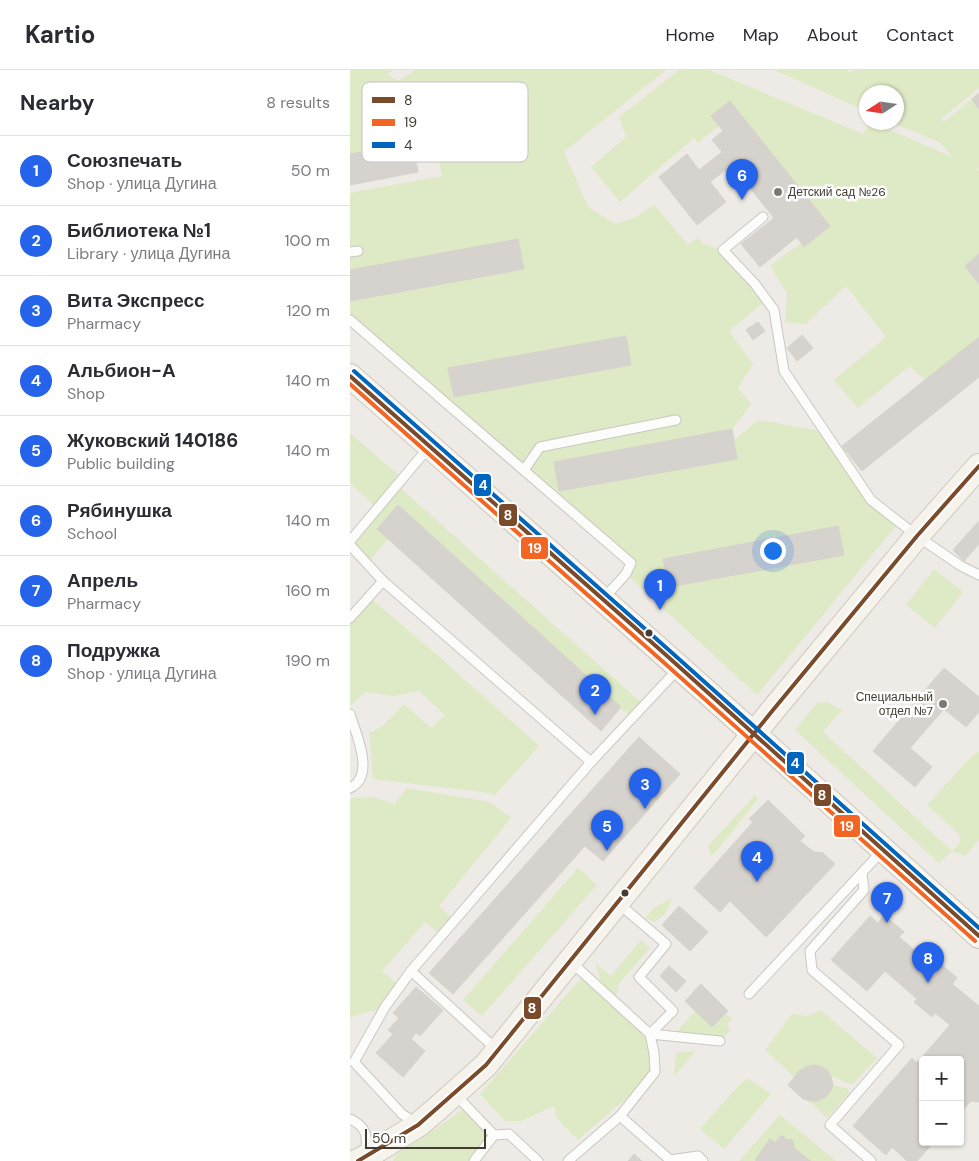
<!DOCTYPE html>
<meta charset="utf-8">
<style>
:root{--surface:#fff;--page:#f7f7f7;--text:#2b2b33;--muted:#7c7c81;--line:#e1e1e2;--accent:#2563eb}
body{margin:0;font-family:"DM Sans",sans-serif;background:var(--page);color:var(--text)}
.controls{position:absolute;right:15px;bottom:15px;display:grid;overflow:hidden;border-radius:5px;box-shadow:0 1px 4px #0004}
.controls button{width:45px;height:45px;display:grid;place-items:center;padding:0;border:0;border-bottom:1px solid var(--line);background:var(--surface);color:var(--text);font:25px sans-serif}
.compass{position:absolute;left:509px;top:15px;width:45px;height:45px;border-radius:50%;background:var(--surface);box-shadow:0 1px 4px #0004;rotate:258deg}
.scale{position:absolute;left:15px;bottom:12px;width:121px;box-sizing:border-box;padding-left:5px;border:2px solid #443c33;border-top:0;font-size:14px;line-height:18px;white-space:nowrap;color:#443c33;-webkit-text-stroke:4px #fff;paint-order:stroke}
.you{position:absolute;left:422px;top:480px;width:18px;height:18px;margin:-12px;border:4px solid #fff;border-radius:50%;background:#1a73e8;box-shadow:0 0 0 8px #1a73e833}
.badge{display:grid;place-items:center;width:32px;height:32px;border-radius:50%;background:var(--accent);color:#fff;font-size:16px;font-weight:700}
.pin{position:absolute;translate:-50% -41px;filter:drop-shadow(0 1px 2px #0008)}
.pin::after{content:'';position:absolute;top:26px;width:18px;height:15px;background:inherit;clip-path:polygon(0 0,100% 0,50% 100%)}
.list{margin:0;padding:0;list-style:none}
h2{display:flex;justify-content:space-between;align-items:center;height:65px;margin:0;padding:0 20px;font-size:21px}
h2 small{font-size:16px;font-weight:400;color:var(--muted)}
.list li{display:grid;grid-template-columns:32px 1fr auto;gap:15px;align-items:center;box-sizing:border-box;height:70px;padding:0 20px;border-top:1px solid var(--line)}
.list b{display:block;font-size:19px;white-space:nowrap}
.list p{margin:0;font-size:16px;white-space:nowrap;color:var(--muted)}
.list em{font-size:16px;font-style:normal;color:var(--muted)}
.map{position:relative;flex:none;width:629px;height:1091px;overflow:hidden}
header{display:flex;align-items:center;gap:30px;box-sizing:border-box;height:70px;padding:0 25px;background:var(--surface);border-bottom:1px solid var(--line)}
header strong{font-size:24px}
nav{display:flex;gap:28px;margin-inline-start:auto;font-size:18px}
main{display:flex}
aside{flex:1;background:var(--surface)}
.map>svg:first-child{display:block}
</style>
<header>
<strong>Kartio</strong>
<nav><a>Home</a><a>Map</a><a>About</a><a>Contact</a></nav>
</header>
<main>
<aside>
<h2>Nearby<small>8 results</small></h2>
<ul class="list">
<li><span class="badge">1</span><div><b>Союзпечать</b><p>Shop · улица Дугина</p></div><em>50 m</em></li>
<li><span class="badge">2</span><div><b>Библиотека №1</b><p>Library · улица Дугина</p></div><em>100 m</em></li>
<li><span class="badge">3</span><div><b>Вита Экспресс</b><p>Pharmacy</p></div><em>120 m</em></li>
<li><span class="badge">4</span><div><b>Альбион-А</b><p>Shop</p></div><em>140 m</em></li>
<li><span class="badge">5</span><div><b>Жуковский 140186</b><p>Public building</p></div><em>140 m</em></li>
<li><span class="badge">6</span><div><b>Рябинушка</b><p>School</p></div><em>140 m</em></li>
<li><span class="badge">7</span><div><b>Апрель</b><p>Pharmacy</p></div><em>160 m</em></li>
<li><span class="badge">8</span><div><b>Подружка</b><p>Shop · улица Дугина</p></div><em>190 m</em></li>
</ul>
</aside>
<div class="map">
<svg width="629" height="1091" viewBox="0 0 629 1091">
<rect width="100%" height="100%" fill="#eeebe6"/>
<g fill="#dee9c5" fill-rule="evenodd">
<path d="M0,0H44L37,4L48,11L66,0H316L214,82L238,137L265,154L284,148L304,135L338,175L348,168L354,174L373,180L417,230L379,261L403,294L388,318L401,334L382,359L204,392L210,421L386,389L384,370L409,350L475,362L521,430L549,452L407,625L276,504L281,493L0,250V231L174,199L168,169L0,200V123L92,106L83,66L63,73L0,84ZM276,266L281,295L104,327L99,298ZM488,456L493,485L319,517L314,489Z"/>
<polygon points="329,0 359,0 513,64 519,53 524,53 602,87 591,73 543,53 546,52 546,22 516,22 516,41 424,0 497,0 500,3 504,0 629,0 629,18 591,49 594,52 622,29 629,39 629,99 622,96 629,100 629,184 615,196 629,214 629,267 575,310 559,296 508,338 484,310 536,267 496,216 456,254 435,252 437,223 420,196 451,173 480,156 380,31 361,46 369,56 348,73 344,68 270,132 241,97 276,67 269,47"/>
<polygon points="0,363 52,408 47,415 294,635 282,648 48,436 27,459 38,469 17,494 0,471 27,438 0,413"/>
<polygon points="584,499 613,522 585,558 556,535"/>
<polygon points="19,527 86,584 189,676 144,726 140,723 23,709 19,663 34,655 54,634 81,658 95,645 69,621 45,626 15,622 0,636 0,548"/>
<polygon points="477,632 492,640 473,662 602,781 610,773 609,764 577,735 624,684 629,682 629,770 615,786 602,781 589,793 445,660 467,633"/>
<polygon points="57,718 140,732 161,748 89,836 105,850 92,865 75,852 32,901 50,916 35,937 0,947 0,730 2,728 23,727 44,734"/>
<polygon points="405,725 408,729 365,783 361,786 358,776"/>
<polygon points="228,798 247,815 132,946 113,930"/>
<polygon points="322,828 315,844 305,852 295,848 305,837"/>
<polygon points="291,870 300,878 266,917 269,920 265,926 253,917 245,893 261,906"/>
<polygon points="235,904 300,964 305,1002 288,1023 280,1025 228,1070 207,1049 204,1036 171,1051 155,1051 130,1024"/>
<path d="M470,940L527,988L502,1015L481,1006L463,995C454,997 450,1000 444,1007L415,980L442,944L457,946Z"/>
<polygon points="345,941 375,943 382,949 376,955 381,959 370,971 322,967"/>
<polygon points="346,981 324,1006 326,983"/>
<polygon points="399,1009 421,1024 374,1079 350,1059 392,1012"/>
<path d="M483,1015L496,1018L500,1023L477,1048L459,1031C472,1031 478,1028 483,1015Z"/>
<polygon points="116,1036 144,1065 124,1091 43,1091 46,1085 103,1047"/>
<polygon points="430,1045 486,1091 461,1091 443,1077 444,1073 441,1069 437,1070 432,1065 425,1073 420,1069 404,1091 390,1091 390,1090"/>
</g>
<g fill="#d6d2cd" stroke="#d6d2cc">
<polygon points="629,23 629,39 622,29"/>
<polygon points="380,31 480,156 454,177 447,167 410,197 391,174 424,148 382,95 360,112 376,132 347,155 309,107 337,84 349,100 372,82 362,70 373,61 361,46"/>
<polygon points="63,73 68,102 0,115 0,84"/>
<polygon points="168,169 174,199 0,231 0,200"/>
<polygon points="629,184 629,214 615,196"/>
<polygon points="408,252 415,261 403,270 396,260"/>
<polygon points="452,265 463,278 447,291 437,278"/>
<polygon points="276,266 281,295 104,327 98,298"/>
<polygon points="629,267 629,307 512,401 492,376"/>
<polygon points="382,359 387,389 209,421 204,392"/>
<polygon points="48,435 271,637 251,661 27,459"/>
<polygon points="629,451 629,474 614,491 603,480"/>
<polygon points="488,456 494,485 319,517 313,489"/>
<polygon points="594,598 629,627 629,642 616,657 594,639 560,678 582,697 565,717 523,681"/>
<polygon points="289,667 330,704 253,791 235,776 103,924 79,903"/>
<polygon points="418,730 455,766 450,771 464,782 473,783 485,794 416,867 380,831 370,842 344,818 403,752 399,749"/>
<polygon points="329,836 358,862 340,881 312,855"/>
<polygon points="534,845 554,862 549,867 570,885 575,880 607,908 602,914 629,936 629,1032 621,1031 610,1043 610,990 573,990 573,1072 584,1072 567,1091 557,1091 542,1077 536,1085 503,1056 562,988 567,993 600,955 585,943 582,947 564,932 567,929 535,901 517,921 481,890 520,846 528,853"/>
<polygon points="319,896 336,911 326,922 310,906"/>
<polygon points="351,914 378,941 362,957 335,931"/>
<polygon points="66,917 93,940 70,966 66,963 61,969 75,981 53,1007 26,983 43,964 38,960 49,948 43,943"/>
<polygon points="463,995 470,996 477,1000 481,1006 483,1015 480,1022 477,1026 468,1031 459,1031 452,1028 438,1015 449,1001 456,997"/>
<polygon points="432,1065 437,1070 441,1069 444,1073 443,1077 461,1091 406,1091 405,1090 420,1069 425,1073"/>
<polygon points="284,1084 292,1091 278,1091"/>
</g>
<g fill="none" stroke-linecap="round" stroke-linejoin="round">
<g stroke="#cac7c2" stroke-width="11">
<g id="lane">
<polyline points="413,147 373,180 405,214 424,240 434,301 521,430 567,466 611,496 629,505"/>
<polyline points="0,182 8,181"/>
<polyline points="0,250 281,493 276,504 254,528"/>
<polyline points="174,400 190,377 326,350"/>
<polyline points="0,471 79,377"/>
<polyline points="0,475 33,511 241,692"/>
<polyline points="0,548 33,511"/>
<path d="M0,644C6,664 26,706 0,718"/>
<polyline points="512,804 514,820 460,881 462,900 549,975 480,1055 521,1091"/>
<polyline points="220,891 300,964 370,971"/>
<polyline points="61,901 147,980"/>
<polyline points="399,924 533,780"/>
<polyline points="105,1024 144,1065 159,1064 188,1091"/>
<polyline points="270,1046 320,1090 348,1086 353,1091"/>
<path d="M0,1049C18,1057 17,1067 16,1084"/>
<polyline points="66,1053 52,1044 4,992 35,937 61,901 241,692 329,598"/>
<polyline points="124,1091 144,1065"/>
<polyline points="218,1091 270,1046 305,1002 304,983 300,964 323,941 289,907 316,874 268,833"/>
</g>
</g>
<g stroke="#cec8bd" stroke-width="26">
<g id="secondary">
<path d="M0,306C211,492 421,678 629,866"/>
<polyline points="8,1091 16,1087 68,1055 88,1038 136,995 423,640 567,466 629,396"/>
</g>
</g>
<use href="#lane" stroke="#fcfcfb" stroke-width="9"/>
<use href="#secondary" stroke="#f6f3ed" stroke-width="24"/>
<g stroke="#fff" stroke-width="8">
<g id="bus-1">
<polyline points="0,306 316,585 629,866"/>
<polyline points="8,1091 68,1055 136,995 423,640 567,466 629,396"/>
</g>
</g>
<g stroke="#fff" stroke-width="8">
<polyline id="bus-2" points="0,314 311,590 625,871"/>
</g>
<g stroke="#fff" stroke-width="8">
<polyline id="bus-3" points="4,301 320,581 629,858"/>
</g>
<use href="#bus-1" stroke="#7a4b2a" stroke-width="4"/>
<use href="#bus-2" stroke="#f26522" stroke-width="4"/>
<use href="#bus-3" stroke="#0065bd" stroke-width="4"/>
</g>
<g fill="#807972" stroke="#fff" stroke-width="2">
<circle cx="428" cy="122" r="5"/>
<circle cx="593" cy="634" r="5"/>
</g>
<g fill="#443c33" stroke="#fff" stroke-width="2">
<circle cx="299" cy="563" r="4.5"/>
<circle cx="275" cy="823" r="4.5"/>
</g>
<g text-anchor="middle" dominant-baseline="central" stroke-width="5" stroke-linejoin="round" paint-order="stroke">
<g font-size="12" fill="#443c33" stroke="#fff" text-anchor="start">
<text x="438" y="122">Детский сад №26</text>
<text x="583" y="627" text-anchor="end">Специальный<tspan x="583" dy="14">отдел №7</tspan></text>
</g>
</g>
<rect x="12" y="12" width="166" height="80" rx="8" fill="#fff" stroke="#c7c4c2" stroke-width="1"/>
<rect x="22" y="27" width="23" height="6" fill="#7a4b2a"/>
<rect x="22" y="49" width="23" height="7" fill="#f26522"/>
<rect x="22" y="72" width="23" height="6" fill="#0065bd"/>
<g font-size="14" fill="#443c33">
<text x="54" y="35">8</text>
<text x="54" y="57">19</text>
<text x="54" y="80">4</text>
</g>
<g stroke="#fff" stroke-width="2">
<rect x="123" y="403" width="19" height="24" rx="5" fill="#0065bd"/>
<rect x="148" y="433" width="20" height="24" rx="5" fill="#7a4b2a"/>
<rect x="170" y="466" width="29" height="24" rx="5" fill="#f26522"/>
<rect x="436" y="681" width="19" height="24" rx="5" fill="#0065bd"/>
<rect x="463" y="713" width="19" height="24" rx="5" fill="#7a4b2a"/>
<rect x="483" y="744" width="28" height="24" rx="5" fill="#f26522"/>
<rect x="173" y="926" width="19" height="24" rx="5" fill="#7a4b2a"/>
</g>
<g font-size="14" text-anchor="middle" font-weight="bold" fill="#fff">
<text x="133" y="420">4</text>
<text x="158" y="450">8</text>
<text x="185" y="483">19</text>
<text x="445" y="698">4</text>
<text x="472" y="730">8</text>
<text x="497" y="761">19</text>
<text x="182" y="943">8</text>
</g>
</svg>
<div class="controls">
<button>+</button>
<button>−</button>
</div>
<svg class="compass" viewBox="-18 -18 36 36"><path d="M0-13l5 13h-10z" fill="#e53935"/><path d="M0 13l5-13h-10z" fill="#7c7c81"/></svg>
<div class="scale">50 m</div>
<div class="you"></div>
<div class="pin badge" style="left:310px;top:540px">1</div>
<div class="pin badge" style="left:245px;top:645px">2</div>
<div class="pin badge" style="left:295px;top:739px">3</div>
<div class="pin badge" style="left:407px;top:812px">4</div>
<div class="pin badge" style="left:257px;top:781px">5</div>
<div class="pin badge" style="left:392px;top:130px">6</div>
<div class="pin badge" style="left:537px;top:853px">7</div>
<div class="pin badge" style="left:578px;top:913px">8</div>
</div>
</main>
